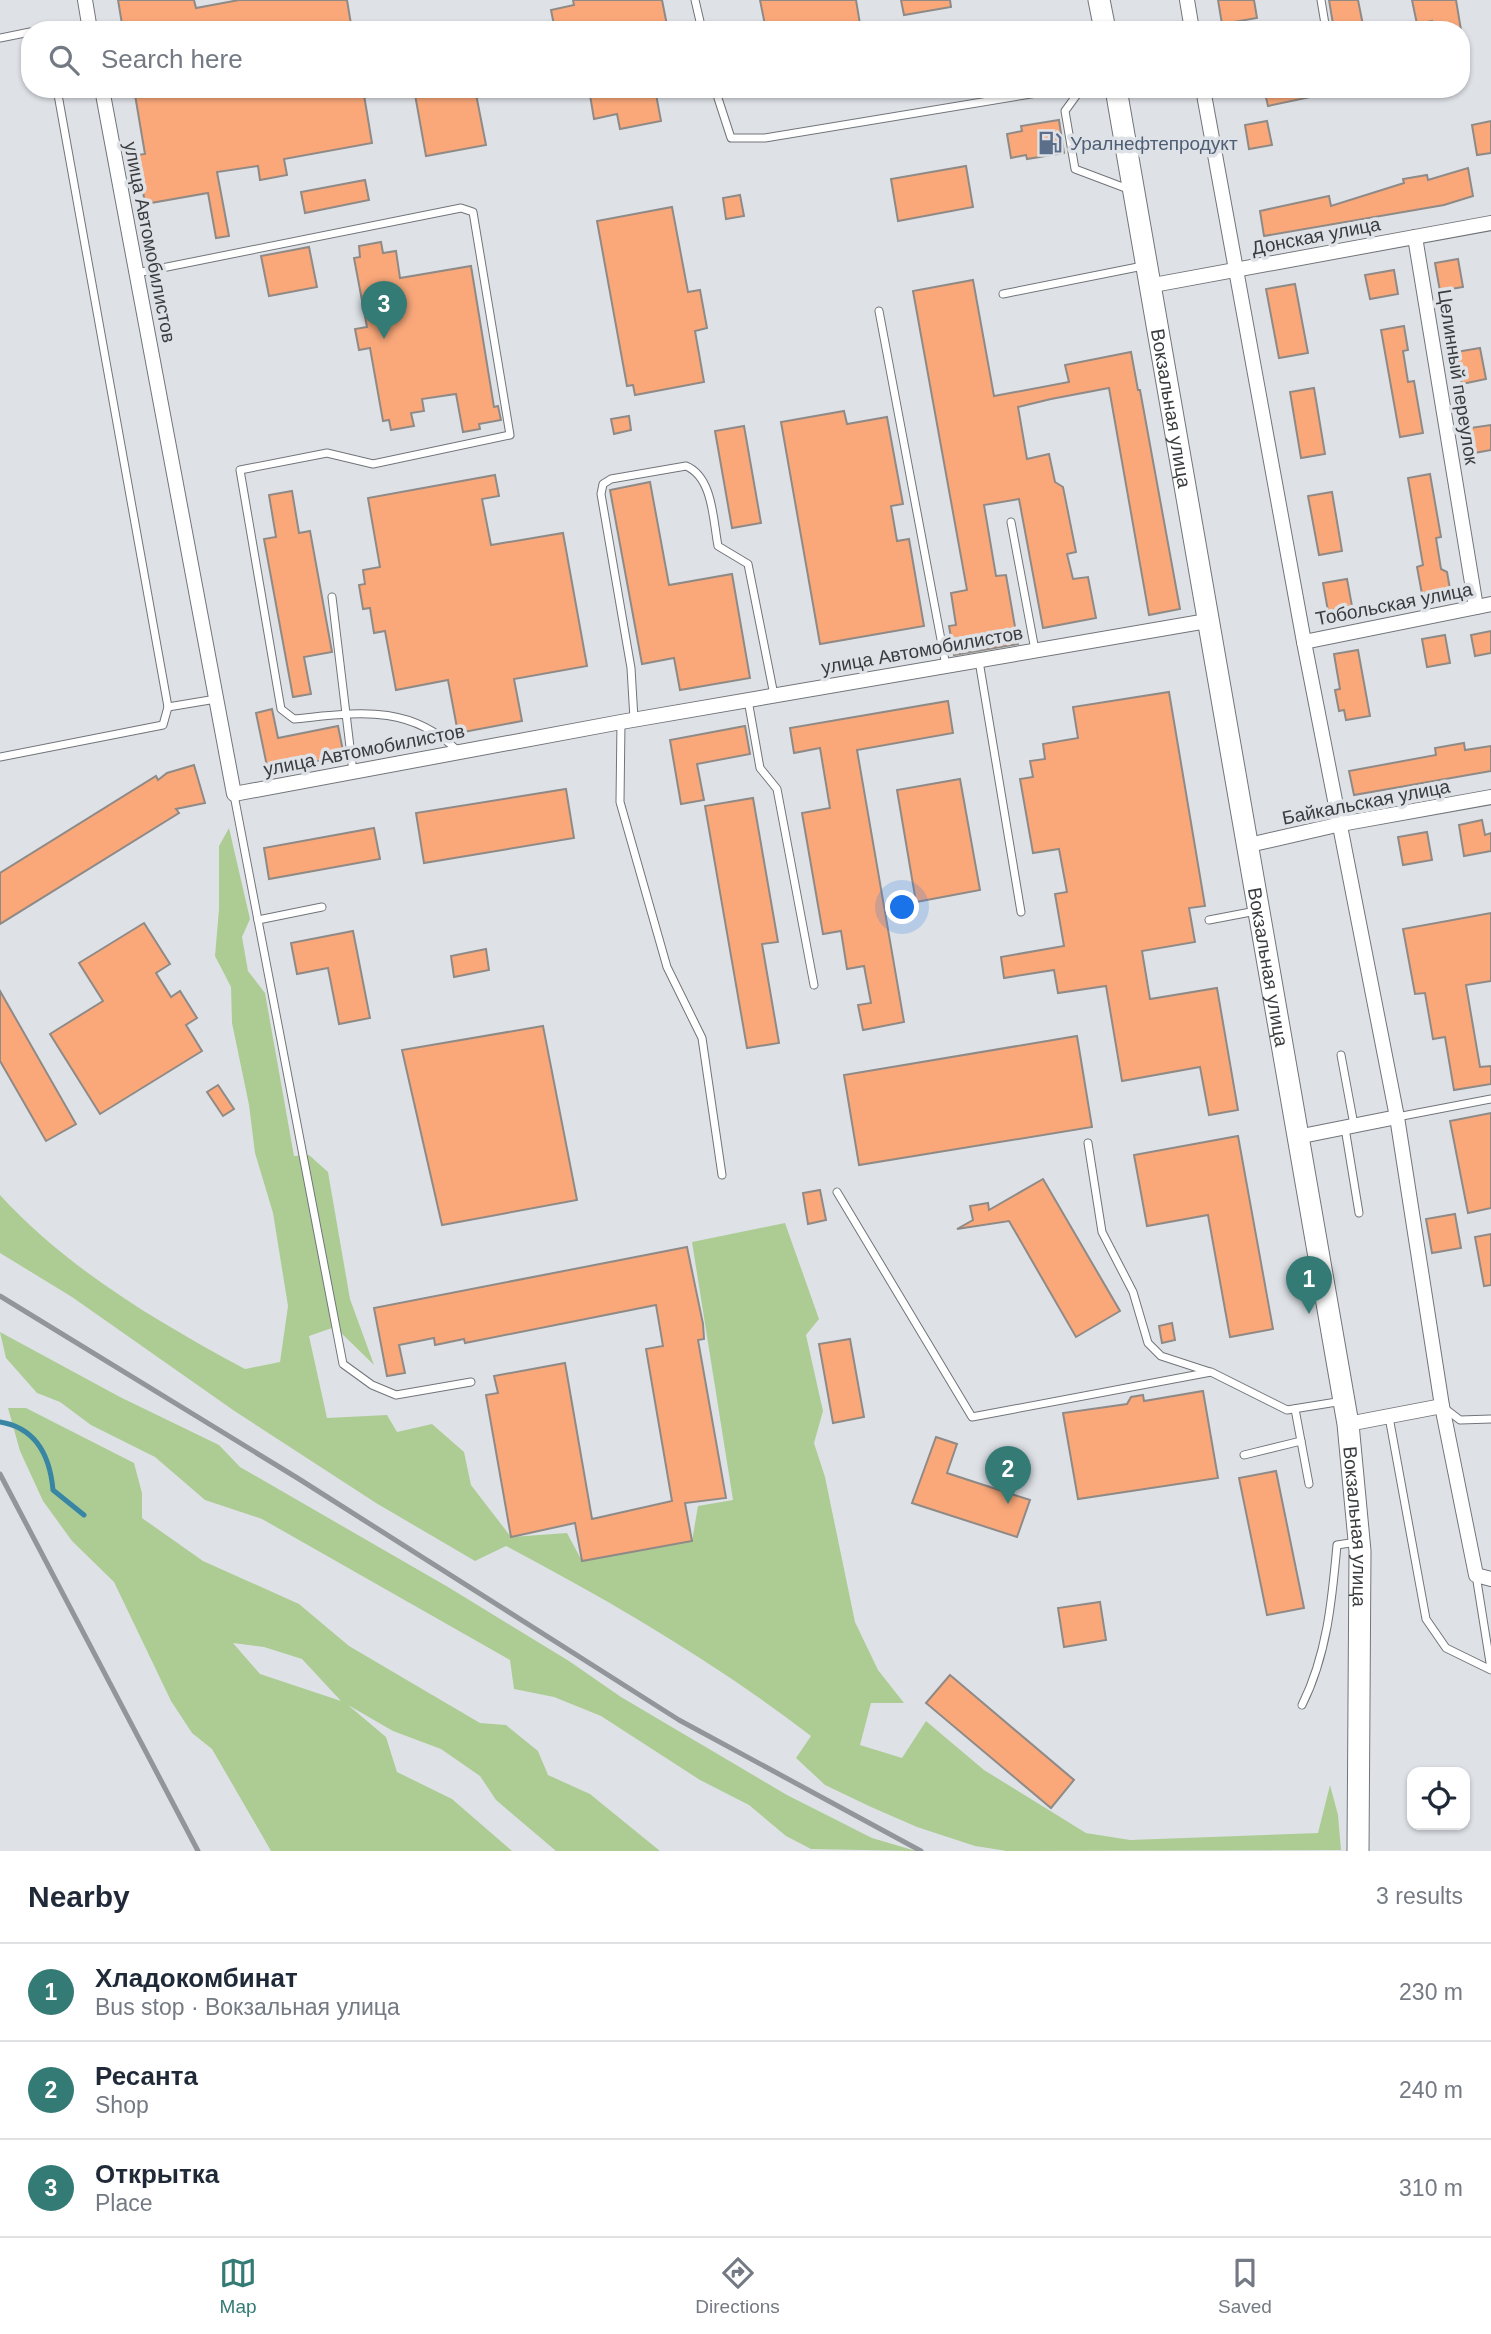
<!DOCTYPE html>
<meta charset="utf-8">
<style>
:root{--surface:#fff;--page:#f6f6f7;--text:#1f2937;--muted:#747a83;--line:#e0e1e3;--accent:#347b75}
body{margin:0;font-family:Arial,sans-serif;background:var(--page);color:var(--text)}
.controls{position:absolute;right:21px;bottom:21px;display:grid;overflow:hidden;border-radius:14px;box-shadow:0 2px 5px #0004}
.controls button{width:63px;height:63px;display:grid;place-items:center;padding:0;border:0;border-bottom:2px solid var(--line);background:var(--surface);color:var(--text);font:35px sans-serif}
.you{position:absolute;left:903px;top:908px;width:24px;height:24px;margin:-18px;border:5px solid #fff;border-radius:50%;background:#1a73e8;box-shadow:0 0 0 10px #1a73e833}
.badge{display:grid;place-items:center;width:46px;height:46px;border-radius:50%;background:var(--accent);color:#fff;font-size:23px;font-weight:700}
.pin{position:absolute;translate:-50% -58px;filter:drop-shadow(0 2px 4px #0008)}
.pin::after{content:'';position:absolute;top:37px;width:24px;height:21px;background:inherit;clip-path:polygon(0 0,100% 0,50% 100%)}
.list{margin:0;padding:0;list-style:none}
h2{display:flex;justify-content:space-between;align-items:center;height:91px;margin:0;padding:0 28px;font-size:30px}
h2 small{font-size:23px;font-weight:400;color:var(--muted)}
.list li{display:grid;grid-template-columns:46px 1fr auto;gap:21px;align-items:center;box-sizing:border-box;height:98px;padding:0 28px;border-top:2px solid var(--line)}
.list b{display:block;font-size:26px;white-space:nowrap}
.list p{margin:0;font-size:23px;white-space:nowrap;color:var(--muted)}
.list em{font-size:23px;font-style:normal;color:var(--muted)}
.icon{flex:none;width:38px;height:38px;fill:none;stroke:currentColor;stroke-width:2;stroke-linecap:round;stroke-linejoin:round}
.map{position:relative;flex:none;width:1491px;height:1851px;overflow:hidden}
.search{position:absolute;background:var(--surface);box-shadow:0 2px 5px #0004;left:21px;right:21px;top:21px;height:77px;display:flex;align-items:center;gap:18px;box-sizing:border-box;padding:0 24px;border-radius:28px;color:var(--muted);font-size:26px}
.sheet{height:385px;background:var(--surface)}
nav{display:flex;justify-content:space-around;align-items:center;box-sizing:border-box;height:98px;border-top:2px solid var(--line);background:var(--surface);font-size:19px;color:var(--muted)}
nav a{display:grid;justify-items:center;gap:4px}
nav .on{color:var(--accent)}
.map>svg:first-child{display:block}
</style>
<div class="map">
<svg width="1491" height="1851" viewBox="0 0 1491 1851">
<rect width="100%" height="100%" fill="#dee2e7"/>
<g fill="#adcc94" fill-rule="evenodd">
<path d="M229,828L250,919L242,937L248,971L265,993L294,1156L309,1155L328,1172L350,1299L374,1365L335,1327L309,1336L327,1418L387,1415L397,1432L432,1424L464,1452L471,1485L511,1537L567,1533L582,1561L692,1541L698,1506L733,1500L692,1242L785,1223L819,1319L806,1335L823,1411L814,1443L825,1477L855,1622L878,1670L904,1703H871L860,1745L902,1758L926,1721L984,1770L1086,1833L1130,1840L1318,1833L1330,1785L1338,1815L1341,1850L1007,1851L975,1846L917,1827L871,1807L825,1785L796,1758L811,1736C716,1663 612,1602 506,1546L475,1561L376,1503L233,1410L72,1297L0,1253V1195C69,1270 156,1321 245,1369L280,1362L288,1306L273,1213L255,1153L249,1105L232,1023L231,987L215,956L219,909V846Z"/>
<polygon points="0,1332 120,1397 219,1445 240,1467 448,1587 569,1661 621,1697 787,1795 872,1838 916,1851 811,1849 786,1836 749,1805 700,1780 601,1716 554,1697 514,1689 510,1660 262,1519 205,1500 155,1457 91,1425 60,1402 37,1393 6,1358"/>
<path d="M8,1408H26L134,1463L142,1493V1518L203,1561L299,1604L349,1646L480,1723L506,1725L538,1751L548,1775L590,1794L660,1851H556L496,1800L480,1776L441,1749L393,1731L348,1705L386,1737L397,1772L452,1799L512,1851H271L212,1749L192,1733L171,1701L114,1582L72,1541L43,1501L20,1451ZM233,1643L264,1647L302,1659L341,1701L260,1674Z"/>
</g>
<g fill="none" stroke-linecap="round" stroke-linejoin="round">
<path stroke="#3886a4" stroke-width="5" d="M0,1422C37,1428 50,1457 53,1490L84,1515"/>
</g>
<g fill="#faa87a" stroke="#908a87" stroke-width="2">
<polygon points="118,0 194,0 196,8 239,0 347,0 352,30 123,30"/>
<polygon points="573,0 662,0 668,30 555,30 551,10 574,5"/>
<polygon points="760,0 856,0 861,30 766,30"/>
<polygon points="901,0 950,0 951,7 904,15"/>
<polygon points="1218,0 1254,0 1257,18 1222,24"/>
<polygon points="1329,0 1358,0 1364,30 1334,30"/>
<polygon points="1412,0 1456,0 1461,30 1434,30 1432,21 1417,24"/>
<polygon points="134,89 363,89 372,143 284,159 287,175 260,180 258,166 217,172 229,236 216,238 208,193 145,204 137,155 145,154"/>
<polygon points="414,89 475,89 486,145 426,156"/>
<polygon points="589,89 655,89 661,121 620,129 617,114 594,119"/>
<polygon points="1264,89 1319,89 1320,95 1268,106"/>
<polygon points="1059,120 1064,153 1027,159 1026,155 1011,158 1007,134 1022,131 1021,126"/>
<polygon points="1267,121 1272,145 1249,149 1245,125"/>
<polygon points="1491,121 1491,153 1477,155 1472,125"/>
<polygon points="966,166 973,207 898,221 891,179"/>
<polygon points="1468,168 1473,196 1444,205 1264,236 1260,211 1329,196 1331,206 1404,183 1403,179 1427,175 1428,180"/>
<polygon points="365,180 369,200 305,213 301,192"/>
<polygon points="740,195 744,216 726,219 723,198"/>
<polygon points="672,207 688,292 700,290 707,328 695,331 704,382 635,395 633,385 627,386 597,221"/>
<polygon points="381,242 383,253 396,251 400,278 471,266 494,407 498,406 501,420 479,424 480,429 463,432 456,394 422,399 424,411 411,413 414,426 391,430 389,420 383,421 370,348 359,350 355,329 367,327 354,258 360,257 359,246"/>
<polygon points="309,247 317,287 269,296 261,256"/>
<polygon points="1458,259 1463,287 1440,291 1435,263"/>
<polygon points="1394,270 1398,294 1370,299 1365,275"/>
<polygon points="973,280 994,396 1069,382 1065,365 1131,352 1138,390 1140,390 1180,609 1149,615 1109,388 1051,399 1018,407 1027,459 1049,454 1055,482 1063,487 1076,552 1067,554 1073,579 1088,577 1096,618 1043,628 1019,499 984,505 996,576 1006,575 1018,644 954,655 949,626 956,625 951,593 967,590 913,291"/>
<polygon points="1295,284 1308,353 1279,358 1266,289"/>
<polygon points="1404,326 1408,350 1403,351 1408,382 1414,381 1423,433 1400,437 1381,330"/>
<polygon points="1480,348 1486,379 1462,384 1456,352"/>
<polygon points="1314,388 1325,454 1301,458 1290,392"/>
<polygon points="844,411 847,424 887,417 903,504 891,506 897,541 909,539 924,626 820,644 781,422"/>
<polygon points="629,416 631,430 614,434 611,419"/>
<polygon points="1491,425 1491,450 1474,453 1470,428"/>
<polygon points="744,426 761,523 732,528 715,431"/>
<polygon points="1430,474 1441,537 1436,538 1441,569 1447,572 1450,589 1422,594 1417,567 1423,565 1408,478"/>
<polygon points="495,475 499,496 482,499 491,545 563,533 587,666 514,679 522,721 458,733 448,680 396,690 385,631 374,633 370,608 363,609 359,585 365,584 363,570 380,567 368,498"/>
<polygon points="650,482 669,585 732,574 750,678 680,690 674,658 642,664 610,490"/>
<polygon points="292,491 299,533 310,531 332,652 304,657 311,694 293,697 264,539 276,537 269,495"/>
<polygon points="1332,492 1342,551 1319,555 1308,496"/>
<polygon points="1347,579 1352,606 1328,611 1323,583"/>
<polygon points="1491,631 1491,653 1475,656 1471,635"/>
<polygon points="1445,635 1450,663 1427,667 1422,639"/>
<polygon points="1358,650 1370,716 1346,720 1344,710 1339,711 1335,690 1340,689 1334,654"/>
<polygon points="1169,692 1205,906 1189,908 1195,942 1142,951 1150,999 1217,988 1238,1110 1209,1115 1200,1067 1122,1081 1106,986 1058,993 1054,970 1004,978 1001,957 1064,946 1055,894 1067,892 1059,849 1033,853 1020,779 1033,777 1030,761 1045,759 1043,744 1078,738 1073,707"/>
<polygon points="948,701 953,733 857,750 904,1022 863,1030 858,1005 871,1003 864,966 847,969 841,931 823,934 802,813 830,808 820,748 794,753 790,728"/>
<polygon points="272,709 278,738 338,726 344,756 268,771 256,713"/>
<polygon points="745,726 750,754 697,764 704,800 681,804 670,740"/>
<polygon points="1464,743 1465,750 1491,746 1491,771 1354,795 1349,771 1436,755 1435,748"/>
<polygon points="194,765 205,803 176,809 179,813 0,924 0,873 156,776 158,780 167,773"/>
<polygon points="960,779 980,890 916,902 897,790"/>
<polygon points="566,789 574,838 424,863 416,813"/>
<polygon points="753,798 778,942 762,944 779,1043 747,1048 705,806"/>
<polygon points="1482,820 1485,835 1491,833 1491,851 1464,856 1459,825"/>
<polygon points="374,828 380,859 269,879 264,848"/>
<polygon points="1427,832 1432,860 1403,865 1398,837"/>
<polygon points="1491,913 1491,981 1466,985 1480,1067 1491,1066 1491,1084 1454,1090 1445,1037 1433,1039 1425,993 1415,994 1403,929"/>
<polygon points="144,923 170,964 156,973 171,997 180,991 197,1018 186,1025 202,1051 100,1114 50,1034 103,1001 79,963"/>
<polygon points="353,931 370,1018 339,1024 328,968 297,974 291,943"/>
<polygon points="486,949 489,970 454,977 451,956"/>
<polygon points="0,991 76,1124 46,1141 0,1061"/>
<polygon points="543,1026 577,1200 442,1225 402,1050"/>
<polygon points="1077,1036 1092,1127 859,1165 844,1075"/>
<polygon points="218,1085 234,1109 223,1116 207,1092"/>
<polygon points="1491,1113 1491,1208 1468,1213 1450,1121"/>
<polygon points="1238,1136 1273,1329 1230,1337 1208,1215 1147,1226 1134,1155"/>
<polygon points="1043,1179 1120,1311 1076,1337 1009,1221 957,1229 973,1220 970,1206 988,1203 989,1210"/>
<polygon points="820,1190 826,1220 808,1224 803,1193"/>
<polygon points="1455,1214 1461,1248 1432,1253 1426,1219"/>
<polygon points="1491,1234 1491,1285 1484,1286 1475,1237"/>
<polygon points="687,1247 703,1324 704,1339 698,1340 726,1498 685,1503 692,1541 582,1561 575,1523 511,1537 486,1395 498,1393 494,1376 565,1363 592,1519 672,1501 646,1349 663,1346 656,1305 465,1343 464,1339 435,1345 434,1338 399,1345 405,1373 387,1376 374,1308"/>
<polygon points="1172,1323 1175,1340 1162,1343 1159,1326"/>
<polygon points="850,1339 864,1417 833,1423 819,1344"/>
<polygon points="1203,1391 1218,1478 1078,1499 1063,1413 1127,1404 1131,1397 1143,1395 1144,1401"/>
<polygon points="936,1437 957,1444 947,1473 1030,1500 1017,1537 912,1503"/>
<polygon points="1276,1471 1304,1608 1267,1615 1239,1478"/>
<polygon points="1100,1602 1106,1640 1064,1647 1058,1608"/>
<polygon points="950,1675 1074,1780 1051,1808 926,1703"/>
</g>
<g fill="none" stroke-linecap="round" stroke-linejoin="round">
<g stroke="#717579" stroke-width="9">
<g id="service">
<polyline points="695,0 702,30"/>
<polyline points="1321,0 1326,30"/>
<polyline points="43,30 46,30"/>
<polyline points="0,38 30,32"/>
<polyline points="715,89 731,138 765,138 1061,89"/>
<polyline points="1081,89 1065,111 1075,169 1128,189"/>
<path d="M137,273L461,208L473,212L510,435L373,464L327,453L240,470L281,709L294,719C357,713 408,703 458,751"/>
<polyline points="1003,294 1143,266"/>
<polyline points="879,311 946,666"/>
<polyline points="1011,522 1035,650"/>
<polyline points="332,597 353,772"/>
<polyline points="979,661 1021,912"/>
<polyline points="748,700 760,768 777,789 814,985"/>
<polyline points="168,707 216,699"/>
<path d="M634,719L631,668L601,494L603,484L611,479L686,466C713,477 713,520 718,546L748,564L774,695"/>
<polyline points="621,722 620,802 667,967 702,1038 722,1175"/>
<polyline points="0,757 163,725 168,707 57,89"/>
<polyline points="234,795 343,1364 372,1385 396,1395 471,1382"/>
<polyline points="258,920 322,907"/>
<polyline points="1209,920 1256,911"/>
<polyline points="1341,1055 1354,1125"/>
<polyline points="1397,1117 1491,1099"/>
<polyline points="1345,1128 1359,1213"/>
<polyline points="1088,1143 1102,1232 1133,1292 1148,1343 1161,1356 1210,1372"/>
<polyline points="837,1192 972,1417 1211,1372 1287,1410 1343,1401"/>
<polyline points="1443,1407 1460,1420 1491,1419"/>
<polyline points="1295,1409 1309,1484"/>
<polyline points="1389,1417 1426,1619 1446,1648 1491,1670"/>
<polyline points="1244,1455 1301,1441"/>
<polyline points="1476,1575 1491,1669"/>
<path d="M1302,1705C1327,1655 1332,1600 1337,1545L1357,1542"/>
</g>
</g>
<g stroke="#717579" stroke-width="16">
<g id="minor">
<polyline points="85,0 90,30"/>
<polyline points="1187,0 1192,30"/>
<polyline points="102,89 234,794 621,722 1207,621"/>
<polyline points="1203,89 1304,642 1397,1117 1442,1406 1476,1575 1491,1579"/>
<polyline points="1415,237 1476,607"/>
<polyline points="1148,286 1491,223"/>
<polyline points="1304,642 1491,604"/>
<polyline points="1249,845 1341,824 1491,797"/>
<polyline points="1297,1137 1397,1117"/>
<polyline points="1348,1424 1442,1406"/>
</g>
</g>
<g stroke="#717579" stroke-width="23">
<g id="secondary">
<polyline points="1099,0 1105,30"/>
<path id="s1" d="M1116,89L1348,1424L1360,1551L1358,1851"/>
</g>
</g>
<use href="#service" stroke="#fff" stroke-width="7"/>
<use href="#minor" stroke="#fff" stroke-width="14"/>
<use href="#secondary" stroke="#fff" stroke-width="21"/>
<g stroke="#929599" stroke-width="5">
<polyline points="0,1296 299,1479 679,1720 921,1851"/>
<polyline points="0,1474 198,1851"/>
</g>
</g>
<defs>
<g id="fuel-bare" transform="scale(1.89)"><path d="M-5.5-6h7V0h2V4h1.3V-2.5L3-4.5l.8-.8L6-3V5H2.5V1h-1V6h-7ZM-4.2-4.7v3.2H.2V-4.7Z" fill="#5c6f8a" stroke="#dee2e7" stroke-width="2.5" paint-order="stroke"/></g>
</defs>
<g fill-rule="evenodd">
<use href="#fuel-bare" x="1050" y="143"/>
</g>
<g text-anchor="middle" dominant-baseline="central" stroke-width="7" stroke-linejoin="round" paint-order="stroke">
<g font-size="19" fill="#4e5e75" stroke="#dee2e7" text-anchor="start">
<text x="1070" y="143">Уралнефтепродукт</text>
</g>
<g font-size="19" fill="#3a3c3e" stroke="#dee2e7">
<text transform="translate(1316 236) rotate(-11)">Донская улица</text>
<text transform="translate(150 242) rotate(79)">улица Автомобилистов</text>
<text transform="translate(1458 377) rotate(81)">Целинный переулок</text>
<text stroke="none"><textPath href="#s1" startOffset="324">Вокзальная улица</textPath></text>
<text transform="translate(1394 604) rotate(-11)">Тобольская улица</text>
<text transform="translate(922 650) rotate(-10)">улица Автомобилистов</text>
<text transform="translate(364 750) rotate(-11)">улица Автомобилистов</text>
<text transform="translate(1366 802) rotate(-11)">Байкальская улица</text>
<text stroke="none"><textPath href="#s1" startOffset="891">Вокзальная улица</textPath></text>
<text stroke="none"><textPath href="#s1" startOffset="1458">Вокзальная улица</textPath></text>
</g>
</g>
</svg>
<div class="controls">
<button><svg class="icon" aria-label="locate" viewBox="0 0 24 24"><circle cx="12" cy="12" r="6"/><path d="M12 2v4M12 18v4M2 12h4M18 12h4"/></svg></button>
</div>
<div class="you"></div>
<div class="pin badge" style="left:1309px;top:1314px">1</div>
<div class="pin badge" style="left:1008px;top:1504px">2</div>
<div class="pin badge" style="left:384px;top:339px">3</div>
<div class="search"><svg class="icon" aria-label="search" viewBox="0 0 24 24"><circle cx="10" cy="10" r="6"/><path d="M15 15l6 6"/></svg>Search here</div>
</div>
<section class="sheet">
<h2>Nearby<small>3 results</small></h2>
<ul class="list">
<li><span class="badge">1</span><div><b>Хладокомбинат</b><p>Bus stop · Вокзальная улица</p></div><em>230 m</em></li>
<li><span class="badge">2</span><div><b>Ресанта</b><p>Shop</p></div><em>240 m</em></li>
<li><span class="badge">3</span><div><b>Открытка</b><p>Place</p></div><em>310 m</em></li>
</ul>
</section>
<nav>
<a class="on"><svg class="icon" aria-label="map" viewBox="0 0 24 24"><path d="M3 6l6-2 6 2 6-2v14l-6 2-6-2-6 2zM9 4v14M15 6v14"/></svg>Map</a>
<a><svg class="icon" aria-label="directions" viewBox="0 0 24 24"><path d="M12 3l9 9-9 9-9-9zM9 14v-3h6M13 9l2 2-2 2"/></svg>Directions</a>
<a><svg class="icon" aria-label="saved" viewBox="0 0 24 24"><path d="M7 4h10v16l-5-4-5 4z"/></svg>Saved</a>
</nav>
